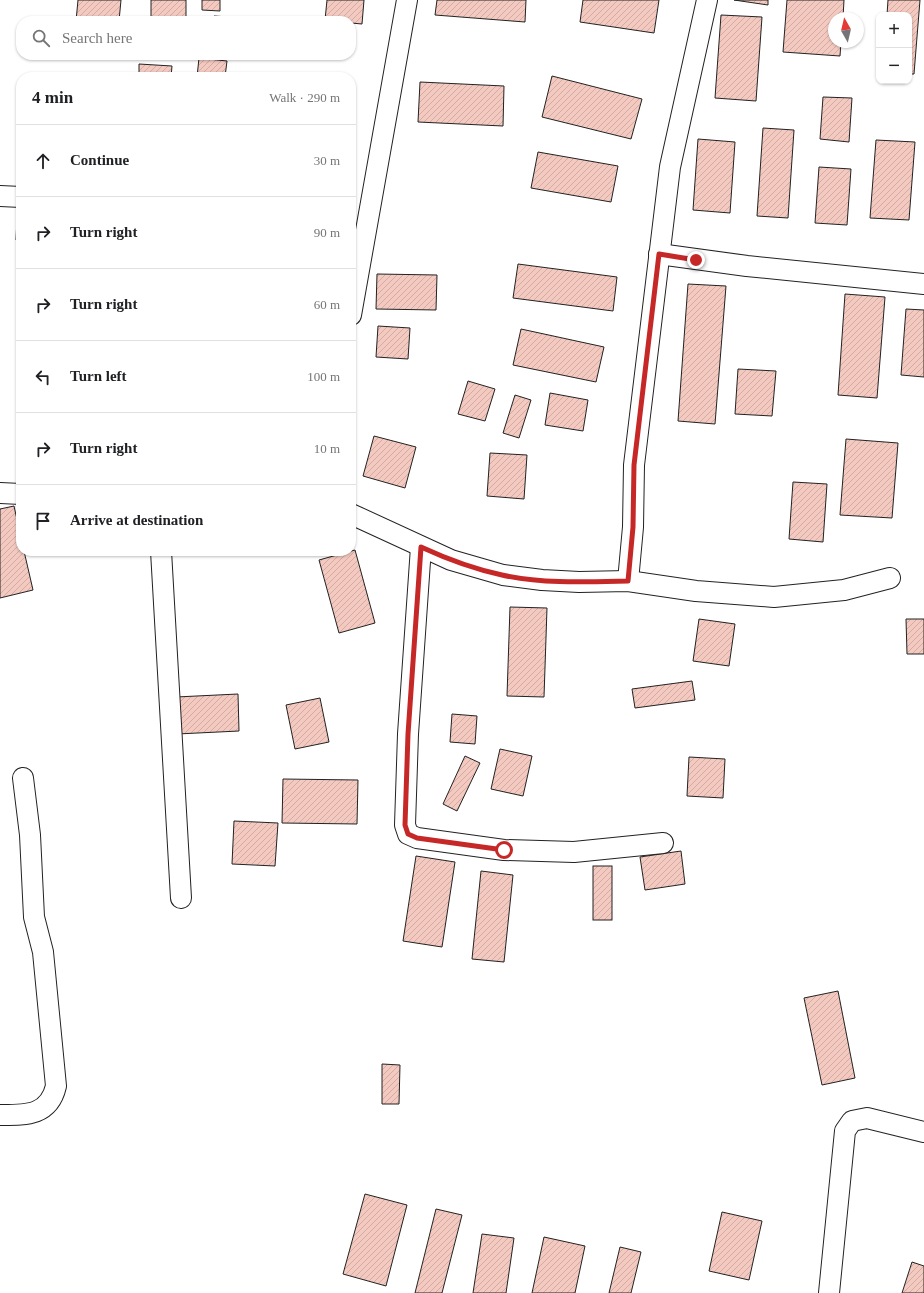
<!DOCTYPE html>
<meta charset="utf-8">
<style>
:root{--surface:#fff;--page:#f2f2f2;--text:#202124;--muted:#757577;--line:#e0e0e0}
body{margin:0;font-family:Georgia,serif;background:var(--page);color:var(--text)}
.controls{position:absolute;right:12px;top:12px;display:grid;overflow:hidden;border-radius:8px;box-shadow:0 1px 3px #0004}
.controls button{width:36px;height:36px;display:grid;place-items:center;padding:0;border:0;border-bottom:1px solid var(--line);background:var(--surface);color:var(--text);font:20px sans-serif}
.compass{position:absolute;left:828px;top:12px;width:36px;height:36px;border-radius:50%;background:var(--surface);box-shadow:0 1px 3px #0004;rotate:352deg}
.stop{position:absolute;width:12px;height:12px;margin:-9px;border:3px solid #c62828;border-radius:50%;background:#fff}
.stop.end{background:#c62828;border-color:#fff;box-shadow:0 1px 4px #0008}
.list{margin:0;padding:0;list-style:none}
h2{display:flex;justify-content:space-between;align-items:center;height:52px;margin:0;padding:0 16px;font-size:17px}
h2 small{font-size:13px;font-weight:400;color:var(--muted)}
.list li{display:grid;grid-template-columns:26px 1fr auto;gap:12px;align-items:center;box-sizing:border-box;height:72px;padding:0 16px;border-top:1px solid var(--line)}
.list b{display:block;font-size:15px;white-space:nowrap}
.list em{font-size:13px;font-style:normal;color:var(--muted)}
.icon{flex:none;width:22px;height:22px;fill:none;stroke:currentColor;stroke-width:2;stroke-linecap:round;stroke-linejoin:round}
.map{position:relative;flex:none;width:924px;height:1293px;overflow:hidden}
.search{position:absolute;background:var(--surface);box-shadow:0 1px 3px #0004;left:16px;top:16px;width:340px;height:44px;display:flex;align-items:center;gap:10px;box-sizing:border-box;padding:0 14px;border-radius:16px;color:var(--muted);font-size:15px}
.panel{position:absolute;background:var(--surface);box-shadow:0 1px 3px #0004;left:16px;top:72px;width:340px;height:484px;border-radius:16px}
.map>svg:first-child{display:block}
</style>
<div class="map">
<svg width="924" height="1293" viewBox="0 0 924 1293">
<defs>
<pattern id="building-hatch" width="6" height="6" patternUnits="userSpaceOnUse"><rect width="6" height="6" fill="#f3c9c0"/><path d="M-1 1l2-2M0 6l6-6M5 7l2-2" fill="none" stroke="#d0aca5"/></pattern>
</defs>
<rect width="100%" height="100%" fill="#fff"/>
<g fill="url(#building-hatch)" stroke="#222">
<polygon points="78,0 121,0 119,21 76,21"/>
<rect x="151" y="0" width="35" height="21"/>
<polygon points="202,0 220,0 220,11 202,10"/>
<polygon points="327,0 364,0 362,24 351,23 351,21 325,20"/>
<polygon points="437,0 526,0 525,22 435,15"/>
<polygon points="583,0 659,0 654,33 580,22"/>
<polygon points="734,0 768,0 768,5"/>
<polygon points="787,0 844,0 843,18 834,18 834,42 841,42 840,56 783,52"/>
<polygon points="888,0 920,0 914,74 909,74 909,15 887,15"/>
<polygon points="721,15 762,17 756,101 715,98"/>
<polygon points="214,16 289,21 214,21"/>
<polygon points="199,58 227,61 225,77 197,77"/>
<polygon points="139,64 172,66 171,77 139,77"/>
<polygon points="552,76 642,99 631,139 542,117"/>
<polygon points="420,82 504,86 503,126 418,122"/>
<polygon points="823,97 852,98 849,142 820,139"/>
<polygon points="763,128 794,130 788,218 757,216"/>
<polygon points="698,139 735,142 730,213 693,210"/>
<polygon points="876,140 915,142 909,220 870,218"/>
<polygon points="538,152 618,166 611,202 531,188"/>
<polygon points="819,167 851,169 847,225 815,223"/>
<polygon points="17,218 21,219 21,240 16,240"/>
<polygon points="518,264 617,277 613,311 513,298"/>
<polygon points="377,274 437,275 436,310 376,309"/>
<polygon points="688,284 726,286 715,424 678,421"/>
<polygon points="845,294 885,297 877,398 838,395"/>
<polygon points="906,309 924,310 924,377 901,375"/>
<polygon points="378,326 410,328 408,359 376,357"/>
<polygon points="521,329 604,347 596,382 513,365"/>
<polygon points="738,369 776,371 772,416 735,414"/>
<polygon points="468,381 495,389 485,421 458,414"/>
<polygon points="550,393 588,400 583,431 545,425"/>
<polygon points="515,395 531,400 519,438 503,433"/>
<polygon points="374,436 416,447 405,488 363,476"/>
<polygon points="846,439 898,443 892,518 840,515"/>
<polygon points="490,453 527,455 524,499 487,496"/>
<polygon points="793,482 827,484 823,542 789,539"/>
<polygon points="14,506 21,538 21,551 24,551 33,590 0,598 0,509"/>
<polygon points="355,550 375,623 339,633 319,560"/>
<polygon points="510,607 547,608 544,697 507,696"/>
<polygon points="699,619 735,624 729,666 693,661"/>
<polygon points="906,619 924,619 924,654 907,654"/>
<polygon points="692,681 695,700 635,708 632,689"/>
<polygon points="238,694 239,731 177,734 176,697"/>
<polygon points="320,698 329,742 295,749 286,705"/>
<polygon points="452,714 477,716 475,744 450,742"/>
<polygon points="500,749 532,756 523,796 491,789"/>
<polygon points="465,756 480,763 457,811 443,804"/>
<polygon points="689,757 725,759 723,798 687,796"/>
<polygon points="283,779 358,780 357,824 282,823"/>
<polygon points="234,821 278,823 275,866 232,864"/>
<polygon points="681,851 685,884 645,890 640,857"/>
<polygon points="416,856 455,862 442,947 403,941"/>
<rect x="593" y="866" width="19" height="54"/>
<polygon points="481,871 513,875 504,962 472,959"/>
<polygon points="838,991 855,1078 822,1085 804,998"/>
<polygon points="382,1064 400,1065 399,1104 382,1104"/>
<polygon points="365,1194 407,1205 386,1286 343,1274"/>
<polygon points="436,1209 462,1215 442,1293 415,1293"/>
<polygon points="722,1212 762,1221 749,1280 709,1271"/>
<polygon points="482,1234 514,1238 506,1293 473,1293"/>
<polygon points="544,1237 585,1246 575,1293 532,1293"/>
<polygon points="620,1247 641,1252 631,1293 609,1293"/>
<polygon points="912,1262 924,1266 924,1293 902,1293"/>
</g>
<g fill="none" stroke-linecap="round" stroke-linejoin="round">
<g stroke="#222" stroke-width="22">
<g id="street">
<polyline points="0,196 21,197"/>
<polyline points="659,254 747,266 924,284"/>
<polyline points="351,315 407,0"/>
<polyline points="0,493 21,494"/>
<polyline points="351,514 451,560 503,575 542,580 579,582 628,581 696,591 774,597 844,590 890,578"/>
<polyline points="421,547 408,734 405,825 408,834 417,838 504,850 574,852 663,843"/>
<polyline points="161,551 181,898"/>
<polyline points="628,581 633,527 634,465 670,167 707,0"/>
<path d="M0,1115C26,1115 49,1116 56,1086L43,952L34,917L30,835L23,778"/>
<polyline points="829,1293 845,1131 852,1121 867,1118 924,1132"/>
</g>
</g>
<use href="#street" stroke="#fff" stroke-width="20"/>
</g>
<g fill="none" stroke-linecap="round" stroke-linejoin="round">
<path stroke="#c62828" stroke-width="5" d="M504,850L417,838L408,834L405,825L408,734L421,547C447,559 474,569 502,575C543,584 586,582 628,581L633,527L634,465L659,254L696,260"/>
</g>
</svg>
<div class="controls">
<button>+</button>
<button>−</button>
</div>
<svg class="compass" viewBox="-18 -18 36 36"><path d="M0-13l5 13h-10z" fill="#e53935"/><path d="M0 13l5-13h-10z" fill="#757577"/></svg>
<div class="stop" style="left:504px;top:850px"></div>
<div class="stop end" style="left:696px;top:260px"></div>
<div class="search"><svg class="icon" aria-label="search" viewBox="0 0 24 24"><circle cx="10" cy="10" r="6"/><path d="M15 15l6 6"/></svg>Search here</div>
<section class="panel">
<h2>4 min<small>Walk · 290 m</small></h2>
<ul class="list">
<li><svg class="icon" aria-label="ahead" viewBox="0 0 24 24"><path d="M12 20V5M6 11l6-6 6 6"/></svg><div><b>Continue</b></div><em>30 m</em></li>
<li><svg class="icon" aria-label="right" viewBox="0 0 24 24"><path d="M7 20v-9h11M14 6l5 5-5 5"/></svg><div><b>Turn right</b></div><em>90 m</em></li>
<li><svg class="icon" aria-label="right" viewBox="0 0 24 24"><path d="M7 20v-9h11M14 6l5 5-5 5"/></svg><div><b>Turn right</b></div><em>60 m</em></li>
<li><svg class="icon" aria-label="left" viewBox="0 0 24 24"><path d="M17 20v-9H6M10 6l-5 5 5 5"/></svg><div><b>Turn left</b></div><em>100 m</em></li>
<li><svg class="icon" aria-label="right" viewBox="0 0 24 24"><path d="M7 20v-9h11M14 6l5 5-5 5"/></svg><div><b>Turn right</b></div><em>10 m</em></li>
<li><svg class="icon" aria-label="arrive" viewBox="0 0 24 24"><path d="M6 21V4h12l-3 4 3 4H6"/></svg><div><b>Arrive at destination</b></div></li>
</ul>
</section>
</div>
